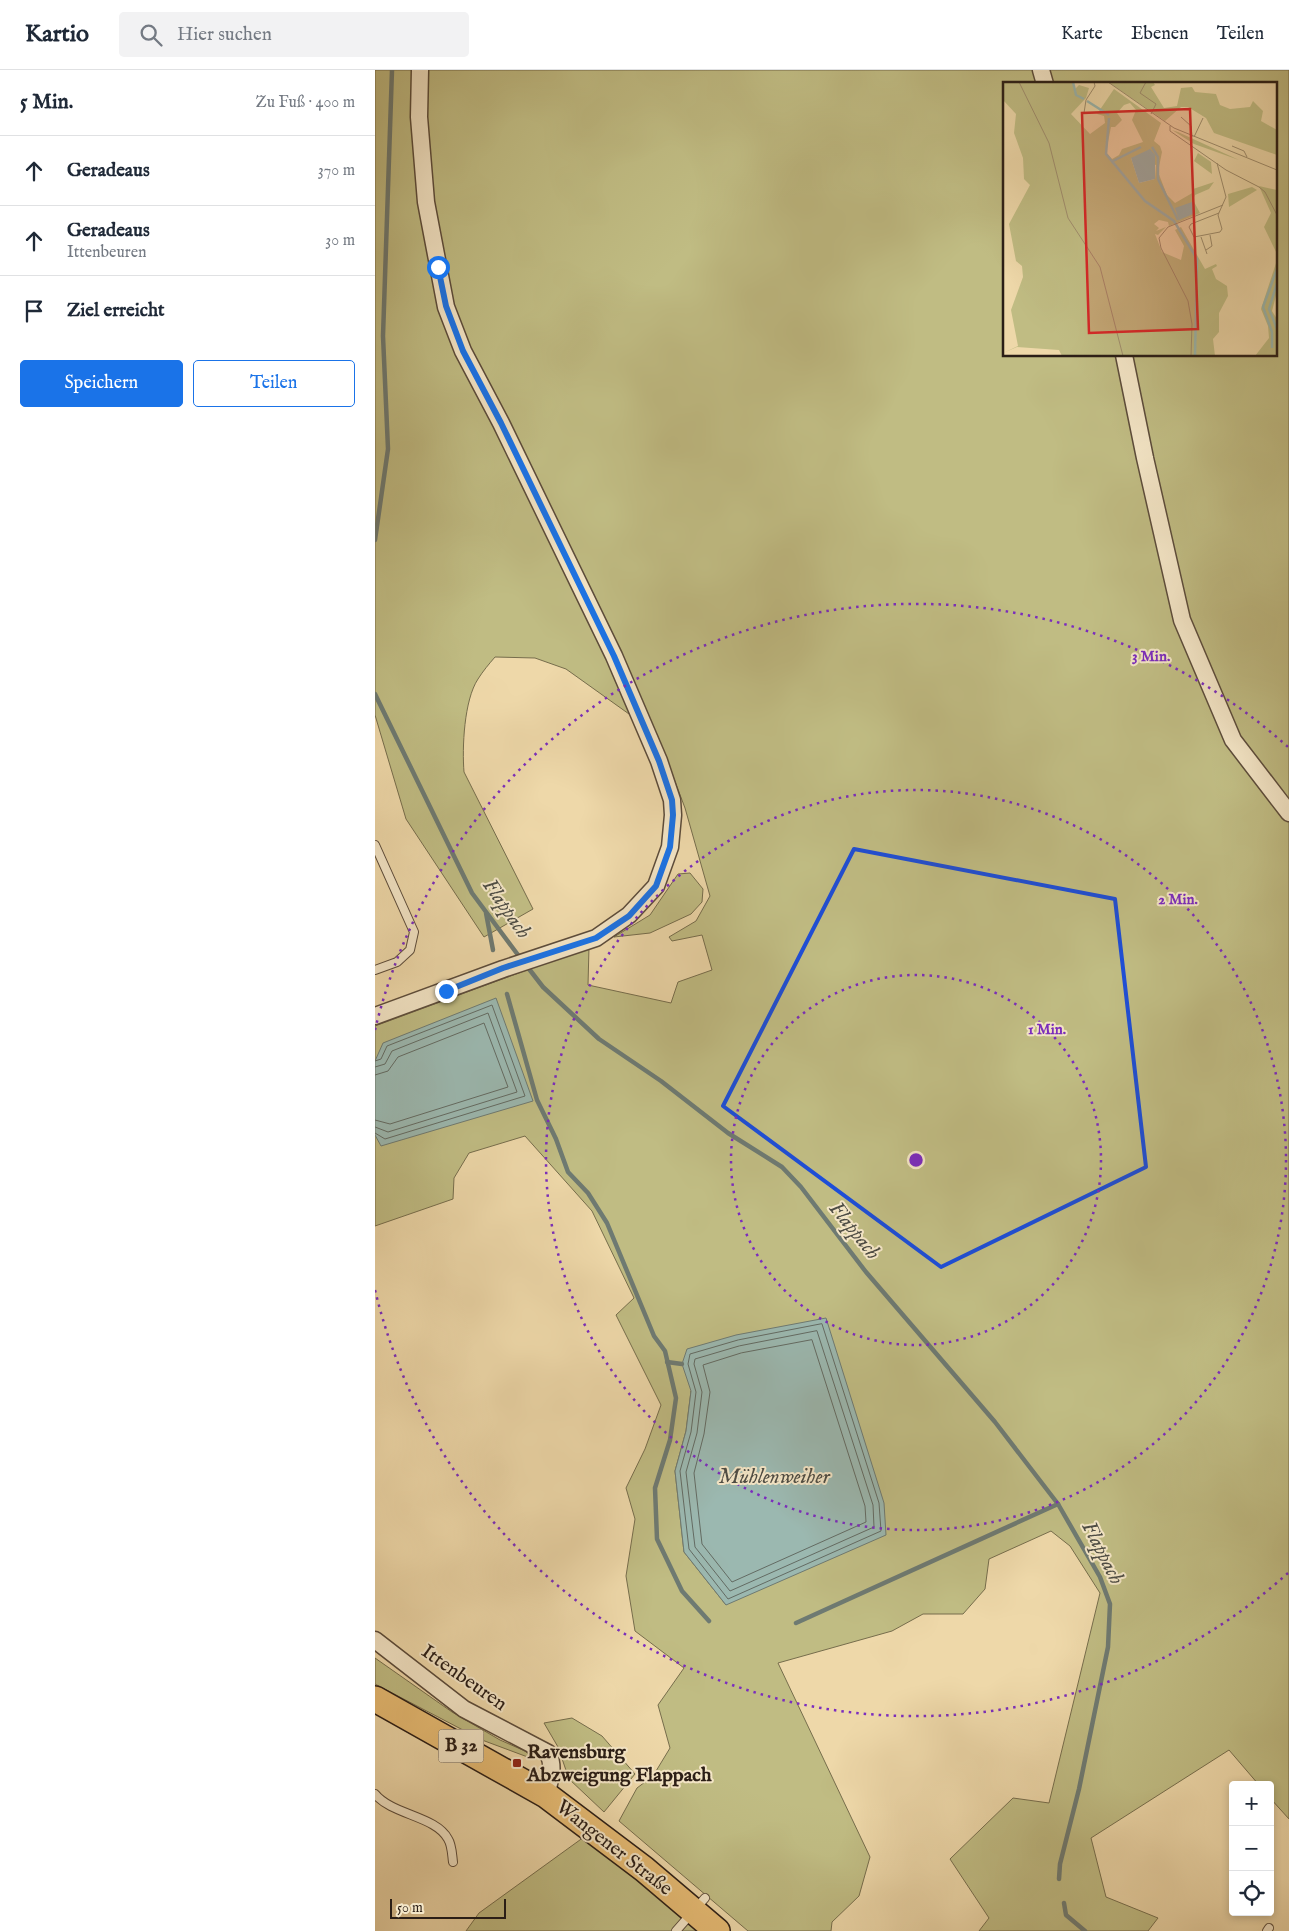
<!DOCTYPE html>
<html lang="de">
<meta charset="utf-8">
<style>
:root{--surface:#fff;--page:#f2f2f3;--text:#1f2937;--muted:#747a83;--line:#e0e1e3;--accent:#1a73e8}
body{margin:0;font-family:"IM FELL English",serif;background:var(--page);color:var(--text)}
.controls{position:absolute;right:15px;bottom:15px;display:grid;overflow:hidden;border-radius:5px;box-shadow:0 2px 8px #0003}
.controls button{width:45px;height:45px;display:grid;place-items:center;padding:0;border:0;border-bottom:1px solid var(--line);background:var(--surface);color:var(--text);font:25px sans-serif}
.scale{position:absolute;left:15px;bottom:12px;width:116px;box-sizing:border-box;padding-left:5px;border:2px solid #2b1e16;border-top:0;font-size:14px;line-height:18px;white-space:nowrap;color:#2b1e16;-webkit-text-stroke:4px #f4e6c7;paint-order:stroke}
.stop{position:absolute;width:15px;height:15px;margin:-11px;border:4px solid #1a73e8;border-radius:50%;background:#fff}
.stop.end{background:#1a73e8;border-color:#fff;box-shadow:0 1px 5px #0008}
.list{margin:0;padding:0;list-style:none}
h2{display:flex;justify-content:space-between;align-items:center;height:65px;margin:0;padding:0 20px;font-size:21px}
h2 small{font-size:16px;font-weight:400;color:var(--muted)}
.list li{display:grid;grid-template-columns:32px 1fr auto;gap:15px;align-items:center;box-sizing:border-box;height:70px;padding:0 20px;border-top:1px solid var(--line)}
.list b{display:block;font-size:19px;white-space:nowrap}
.list p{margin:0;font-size:16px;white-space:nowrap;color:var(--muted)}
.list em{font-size:16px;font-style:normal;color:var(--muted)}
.actions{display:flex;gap:10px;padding:15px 20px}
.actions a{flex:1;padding:11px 0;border:1px solid var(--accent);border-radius:5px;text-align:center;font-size:18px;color:var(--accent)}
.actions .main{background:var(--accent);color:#fff}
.icon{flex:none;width:28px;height:28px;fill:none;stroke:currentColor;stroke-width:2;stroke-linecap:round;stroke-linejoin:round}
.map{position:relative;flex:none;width:914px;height:1861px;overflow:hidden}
header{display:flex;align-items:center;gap:30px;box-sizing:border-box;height:70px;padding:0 25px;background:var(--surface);border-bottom:1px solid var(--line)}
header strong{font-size:24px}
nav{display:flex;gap:28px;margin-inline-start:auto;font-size:18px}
.search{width:350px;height:45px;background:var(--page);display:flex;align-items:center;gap:12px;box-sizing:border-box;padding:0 18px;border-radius:5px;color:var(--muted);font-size:19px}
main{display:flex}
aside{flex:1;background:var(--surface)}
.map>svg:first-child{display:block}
</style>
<header>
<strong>Kartio</strong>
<div class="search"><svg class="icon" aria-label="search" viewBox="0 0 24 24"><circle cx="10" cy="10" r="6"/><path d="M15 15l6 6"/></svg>Hier suchen</div>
<nav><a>Karte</a><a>Ebenen</a><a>Teilen</a></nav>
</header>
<main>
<aside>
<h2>5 Min.<small>Zu Fuß · 400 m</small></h2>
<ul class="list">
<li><svg class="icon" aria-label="ahead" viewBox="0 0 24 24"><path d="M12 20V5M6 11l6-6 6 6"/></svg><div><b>Geradeaus</b></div><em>370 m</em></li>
<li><svg class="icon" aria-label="ahead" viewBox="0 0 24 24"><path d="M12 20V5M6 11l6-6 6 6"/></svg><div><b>Geradeaus</b><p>Ittenbeuren</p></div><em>30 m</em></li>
<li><svg class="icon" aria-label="arrive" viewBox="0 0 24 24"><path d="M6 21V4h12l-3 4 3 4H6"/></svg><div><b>Ziel erreicht</b></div></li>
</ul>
<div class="actions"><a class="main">Speichern</a><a>Teilen</a></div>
</aside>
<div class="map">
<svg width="914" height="1861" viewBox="0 0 914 1861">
<rect width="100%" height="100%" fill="#eed8a9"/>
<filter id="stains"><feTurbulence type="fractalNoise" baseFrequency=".004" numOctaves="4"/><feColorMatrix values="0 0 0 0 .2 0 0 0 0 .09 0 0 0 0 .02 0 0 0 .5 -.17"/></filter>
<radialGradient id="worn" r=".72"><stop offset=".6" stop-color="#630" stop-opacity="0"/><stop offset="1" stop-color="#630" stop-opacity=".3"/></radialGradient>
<g fill="#c0bc83" stroke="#766d4c" fill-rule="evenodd">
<path d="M0,0H914V1749L895,1728V1715H884L854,1680L716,1768L731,1827L783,1848L773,1861H604L614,1848L575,1789L638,1728L674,1733L725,1523L695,1476L676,1461L614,1489L610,1519L588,1544H548L517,1561L403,1593L495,1787L484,1826L457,1852L456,1861H373L244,1751L262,1718L278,1706L295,1678L283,1635L309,1598L260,1561L251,1506L260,1449L251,1418L270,1379L286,1335L241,1245L259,1228L217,1141L150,1066L94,1083L79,1108L78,1129L0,1156V956L214,877L213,915L296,933L303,912L337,900L327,865L297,871L294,867L321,851L335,826L310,738L282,664L191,599L160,588L120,587C114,594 108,601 103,609C89,630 87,678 89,702L158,839L109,867L31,749L0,645ZM629,14H900V285H629ZM316,1321L351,1535L309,1482L300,1401L311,1361Z"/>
<polygon points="315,803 328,819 327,832 316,844 275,863 239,867 275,845 303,804"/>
<polygon points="0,1588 77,1642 125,1670 150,1681 158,1689 107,1670 0,1614"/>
<polygon points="197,1648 227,1666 260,1704 229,1742 194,1709 183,1677 169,1653"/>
<polygon points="209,1767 342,1861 91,1861 104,1843"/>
</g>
<g fill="#9bb8b0" stroke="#6e7a72">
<polygon points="121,928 158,1031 6,1076 0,1065 0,991 8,973"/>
<polygon points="451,1248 509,1433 511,1465 351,1535 309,1482 300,1401 311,1361 316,1321 307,1294 312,1279 361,1265"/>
</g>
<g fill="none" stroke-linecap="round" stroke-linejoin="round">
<g stroke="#636b63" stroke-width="1">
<polyline points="0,991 6,989 12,976 117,935 150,1026 10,1069 0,1063"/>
<polyline points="0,997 10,994 17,981 113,943 142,1022 13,1062 0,1057"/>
<polyline points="0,1005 13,1001 23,987 109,953 133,1017 15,1054 0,1050"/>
<polygon points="447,1254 504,1433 506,1461 353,1529 314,1479 305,1401 316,1362 321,1322 313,1294 315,1284 363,1270"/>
<polygon points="442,1261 498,1435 499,1457 355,1521 320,1477 311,1402 322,1363 327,1322 319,1294 320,1289 364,1276"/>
<polygon points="437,1270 490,1436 491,1452 357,1512 327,1474 319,1403 329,1364 335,1322 328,1295 366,1283"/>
</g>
<g stroke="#6e7a72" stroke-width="4.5">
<polyline points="0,470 13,379 8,266 17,0"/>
<polyline points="0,624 97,823 146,889"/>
<polyline points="111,843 118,880"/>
<polyline points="151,895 168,917 224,969 286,1011 353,1063 407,1097 426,1117 491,1202 620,1352 683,1434 725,1507 735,1534 733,1577 704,1719 685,1794 684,1809"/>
<polyline points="132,924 162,1030 181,1069 193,1102 213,1123 232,1153 279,1266 290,1281 301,1328 295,1370 280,1418 282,1469 307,1521 334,1551"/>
<polyline points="292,1292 307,1294"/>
<polyline points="421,1553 683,1434"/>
<polyline points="689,1833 691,1845 710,1861"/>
</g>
<g stroke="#5c4c3b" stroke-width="10">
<g id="lane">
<polyline points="0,775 39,862 35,880 22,892 0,900"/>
<path d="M0,1724C17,1745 61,1746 73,1769C77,1775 77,1785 78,1792"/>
<polyline points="301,1861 330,1828"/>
<polyline points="892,1861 894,1858"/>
</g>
</g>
<g stroke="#5c4c3b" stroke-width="19">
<g id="street">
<polyline points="666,0 670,14"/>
<polyline points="749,285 770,388 807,550 858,670 914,743"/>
<polyline points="0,946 128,899 221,868 254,845 281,816 295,777 298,745 297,730 284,691 239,586 126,353 88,281 71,237 51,132 44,47 45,0"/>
<path d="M0,1570L89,1639L173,1683C180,1698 175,1710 171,1725"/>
</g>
</g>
<g stroke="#2b1e16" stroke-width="28">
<polyline id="primary" points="0,1629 171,1725 269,1799 342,1861"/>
</g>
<use href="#lane" stroke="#f4e6c7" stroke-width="8"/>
<use href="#street" stroke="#f4e6c7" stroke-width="16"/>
<use href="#primary" stroke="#e7bc74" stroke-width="25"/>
</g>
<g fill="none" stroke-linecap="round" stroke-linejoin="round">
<polyline stroke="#1a73e8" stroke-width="6" points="63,197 71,236 88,281 126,353 239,586 284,691 297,730 298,745 295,777 281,816 254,846 221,868 128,898 71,921"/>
</g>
<path fill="none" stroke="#1d4ed8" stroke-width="4" stroke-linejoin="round" d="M479,779L740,829L771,1097L566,1197L348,1036Z"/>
<g fill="none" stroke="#7b2cbf" stroke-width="2.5" stroke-dasharray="2.5 5">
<circle cx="541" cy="1090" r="185"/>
<circle cx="541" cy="1090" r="370"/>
<path d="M913 1503A556 556 0 0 1 0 1220M0 960A556 556 0 0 1 913 677"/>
</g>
<rect fill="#8f2418" stroke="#f4e6c7" stroke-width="2" x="137" y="1688" width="10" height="10" rx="2.5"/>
<g text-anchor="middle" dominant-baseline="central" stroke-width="4" stroke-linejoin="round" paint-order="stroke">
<rect fill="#f4e6c7" stroke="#675a4b" stroke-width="1" x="63.5" y="1659.5" width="45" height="33" rx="4"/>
<g font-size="19" font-weight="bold" fill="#2b1e16">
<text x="86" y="1676">B 32</text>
</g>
<g font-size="20" fill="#2b1e16" stroke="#f4e6c7">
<text transform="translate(89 1608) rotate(35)">Ittenbeuren</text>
<text transform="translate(239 1778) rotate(38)">Wangener Straße</text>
</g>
<g font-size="20" font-weight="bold" fill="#2b1e16" stroke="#f4e6c7" text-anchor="start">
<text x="152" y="1682">Ravensburg<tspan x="152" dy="23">Abzweigung Flappach</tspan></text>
</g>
<g font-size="21" font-style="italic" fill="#4d4c44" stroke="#f4e6c7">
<text transform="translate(131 839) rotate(55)">Flappach</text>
<text transform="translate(479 1161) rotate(51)">Flappach</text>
<text x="399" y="1407">Mühlenweiher</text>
<text transform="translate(727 1483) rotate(63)">Flappach</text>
</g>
</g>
<g transform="translate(628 12)">
<rect width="274" height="274" fill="#eed8a9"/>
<path d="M0,0H69L72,7L76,3L86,6L83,16L68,32L87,52L102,41L101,34L94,32L111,7L158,41L151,59L157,64L159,70L155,90L164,113L172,121L191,110L190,107L211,100L206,107L192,113L190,118L197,131L166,144L165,140L156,138L151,142L156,146L153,149L163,145L155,153L152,152L159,170L178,178L181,164L172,148L178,145L202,187L213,182L214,184L209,187L213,197L224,204L225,214L216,231V250L210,257L212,274H59L56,268L14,265L0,271L15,264L8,228L20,195L19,184L13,179L6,142L27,103L21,97L20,76L11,51L13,32L0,18ZM127,21L133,28L129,38L140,60L119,67L116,73L109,77L103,70L108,45H112L119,38L114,31L121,23ZM128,76L153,83L152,97L136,101ZM105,0H150L152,3L148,5L161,26L174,24L178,6L189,5L192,10L213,12L217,23L227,27L247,25L250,19L260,29L258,39L274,48V73L211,51L203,36L185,25H178L162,39ZM169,48L175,50L236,78L191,62ZM195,71L208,80L209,92L191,79ZM256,104L274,108V172L261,145L268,131ZM249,105L254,108L226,125L225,112ZM274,178V210L269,229L274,237V274H252L266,256L265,244L258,227Z" fill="#c0bc83" fill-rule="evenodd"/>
<path d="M147,67L152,73V97L136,101L128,76ZM189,120L192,126L190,132L176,138L172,126Z" fill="#9bb8b0"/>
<path fill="none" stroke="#9bb8b0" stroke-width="2.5" d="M70,0L73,13L81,17M84,19L106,33M106,36L103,72L142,119L171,139L194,177L192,274M149,65L155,75V97L175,138M108,80L138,65M274,201L266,227L274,247M269,266V250L260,225L274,187"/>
<path fill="none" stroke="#a08e6e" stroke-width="1" d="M16,0L46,61L65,136L97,185L120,274M105,0L171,46L274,88M143,0L137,11L153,22L148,32M81,31L83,18L92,4L91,0M178,35L188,44L189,55M167,44V49L223,88L256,105L262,110L274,133M191,55L200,36M229,64L241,69L244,75M214,81L223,115L215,133L219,147L217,150L191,155L186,145L188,142L216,131M198,155L204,172M203,168L209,164L207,153M188,274L189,242L185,219L158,166L156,156L165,145L220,123"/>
<path fill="#d62828" fill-opacity="0.15" stroke="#d62828" stroke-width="2.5" d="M187,27L195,247L86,251L79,31Z"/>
<rect width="274" height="274" fill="none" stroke="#2b1e16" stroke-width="2.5"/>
</g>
<circle cx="541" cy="1090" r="8" fill="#7b2cbf" stroke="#f4e6c7" stroke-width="2.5"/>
<g font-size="15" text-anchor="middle" font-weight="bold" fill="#7b2cbf" stroke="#f4e6c7" stroke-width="4" stroke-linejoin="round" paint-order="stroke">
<text x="776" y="591">3 Min.</text>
<text x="803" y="834">2 Min.</text>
<text x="672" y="964">1 Min.</text>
</g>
<rect width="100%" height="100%" filter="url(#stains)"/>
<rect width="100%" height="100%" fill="url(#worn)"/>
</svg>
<div class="controls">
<button>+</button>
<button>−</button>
<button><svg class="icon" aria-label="locate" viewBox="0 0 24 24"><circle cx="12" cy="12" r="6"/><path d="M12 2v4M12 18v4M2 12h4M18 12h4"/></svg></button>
</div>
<div class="scale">50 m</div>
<div class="stop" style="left:63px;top:197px"></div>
<div class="stop end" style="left:71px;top:921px"></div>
</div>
</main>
